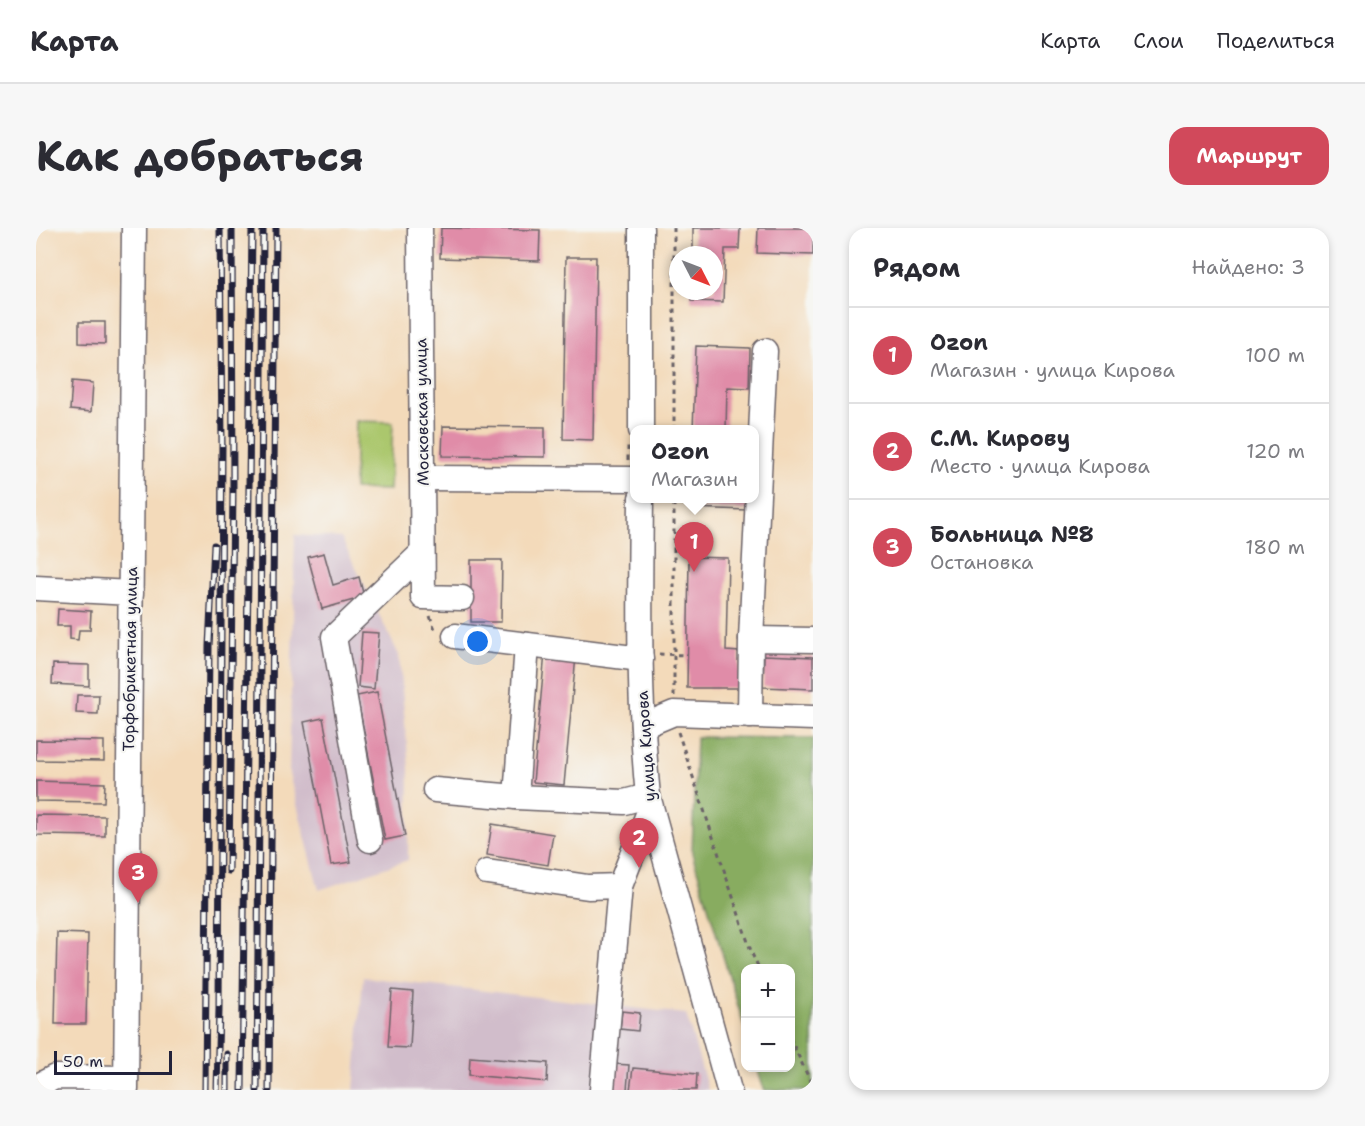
<!DOCTYPE html>
<html lang="ru">
<meta charset="utf-8">
<style>
:root{--surface:#fff;--page:#f7f7f7;--text:#2b2b33;--muted:#7c7c81;--line:#e1e1e2;--accent:#d1495b}
body{margin:0;font-family:"Shantell Sans",sans-serif;background:var(--page);color:var(--text)}
.controls{position:absolute;right:18px;bottom:18px;display:grid;overflow:hidden;border-radius:12px;box-shadow:0 3px 9px #0003}
.controls button{width:54px;height:54px;display:grid;place-items:center;padding:0;border:0;border-bottom:2px solid var(--line);background:var(--surface);color:var(--text);font:30px sans-serif}
.compass{position:absolute;left:633px;top:18px;width:54px;height:54px;border-radius:50%;background:var(--surface);box-shadow:0 3px 9px #0003;rotate:132deg}
.scale{position:absolute;left:18px;bottom:15px;width:118px;box-sizing:border-box;padding-left:6px;border:3px solid #22223b;border-top:0;font-size:16px;line-height:21px;white-space:nowrap;color:#22223b;-webkit-text-stroke:4px #f6f6f2;paint-order:stroke}
.you{position:absolute;left:442px;top:414px;width:21px;height:21px;margin:-15px;border:4px solid #fff;border-radius:50%;background:#1a73e8;box-shadow:0 0 0 9px #1a73e833}
.badge{display:grid;place-items:center;width:39px;height:39px;border-radius:50%;background:var(--accent);color:#fff;font-size:20px;font-weight:700}
.pin{position:absolute;translate:-50% -50px;filter:drop-shadow(0 2px 3px #0008)}
.pin::after{content:'';position:absolute;top:32px;width:21px;height:18px;background:inherit;clip-path:polygon(0 0,100% 0,50% 100%)}
.popup{position:absolute;left:594px;top:197px;width:129px;height:78px;box-sizing:border-box;display:grid;place-content:center;border-radius:12px;background:var(--surface);filter:drop-shadow(0 2px 4px #0005);font-size:20px;white-space:nowrap;color:var(--muted)}
.popup b{font-size:22px;color:var(--text)}
.popup::after{content:'';position:absolute;left:50%;top:100%;margin-left:-12px;border:12px solid transparent;border-top-color:var(--surface)}
.list{margin:0;padding:0;list-style:none}
h2{display:flex;justify-content:space-between;align-items:center;height:78px;margin:0;padding:0 24px;font-size:26px}
h2 small{font-size:20px;font-weight:400;color:var(--muted)}
.list li{display:grid;grid-template-columns:39px 1fr auto;gap:18px;align-items:center;box-sizing:border-box;height:96px;padding:0 24px;border-top:2px solid var(--line)}
.list b{display:block;font-size:22px;white-space:nowrap}
.list p{margin:0;font-size:20px;white-space:nowrap;color:var(--muted)}
.list em{font-size:20px;font-style:normal;color:var(--muted)}
.map{position:relative;flex:none;width:777px;height:862px;overflow:hidden;border-radius:18px}
header{display:flex;align-items:center;gap:36px;box-sizing:border-box;height:84px;padding:0 30px;background:var(--surface);border-bottom:2px solid var(--line)}
header strong{font-size:28px}
nav{display:flex;gap:33px;margin-inline-start:auto;font-size:21px}
.intro{display:flex;align-items:center;justify-content:space-between;box-sizing:border-box;height:144px;padding:0 36px}
h1{margin:0;font-size:42px}
.button{padding:15px 27px;border-radius:18px;background:var(--accent);color:#fff;font-size:21px;font-weight:700}
main{display:flex;gap:36px;padding:0 36px}
aside{flex:1;background:var(--surface);border-radius:18px;box-shadow:0 3px 9px #0003}
.map>svg:first-child{display:block}
</style>
<header>
<strong>Карта</strong>
<nav><a>Карта</a><a>Слои</a><a>Поделиться</a></nav>
</header>
<div class="intro"><h1>Как добраться</h1><a class="button">Маршрут</a></div>
<main>
<div class="map">
<svg width="777" height="862" viewBox="0 0 777 862">
<rect width="100%" height="100%" fill="#f6f6f2"/>
<filter id="ink" filterUnits="userSpaceOnUse"><feTurbulence type="fractalNoise" baseFrequency=".0167" numOctaves="2"/><feDisplacementMap in="SourceGraphic" scale="12" xChannelSelector="R" yChannelSelector="G"/><feConvolveMatrix kernelMatrix="1 2 1 2 8 2 1 2 1" color-interpolation-filters="sRGB"/></filter>
<filter id="wash" filterUnits="userSpaceOnUse"><feTurbulence type="fractalNoise" baseFrequency=".008" numOctaves="4" result="noise"/><feDisplacementMap in="SourceGraphic" scale="24" xChannelSelector="R" yChannelSelector="G"/><feGaussianBlur stdDeviation="1.35" result="paint"/><feColorMatrix in="noise" values="0 0 0 0 0 0 0 0 0 0 0 0 0 0 0 0 0 1.4 0 .05"/><feComposite in="paint" operator="in"/></filter>
<g filter="url(#wash)">
<rect width="100%" height="100%" fill="#f3daba"/>
<g fill="#d1bdcb">
<polygon points="259,307 305,310 363,427 373,540 372,632 283,662 253,546"/>
<polygon points="327,749 650,786 672,862 318,862"/>
</g>
<polygon fill="#abc76d" stroke="#667454" stroke-width="1.5" points="320,193 357,194 354,262 318,261"/>
<polygon fill="#88ac60" stroke="#55674e" stroke-width="1.5" points="660,509 777,510 777,862 728,862 721,840 754,840 754,740 710,740 709,801 656,625"/>
<g id="blocks">
<g fill="#e08ca8">
<polygon points="405,0 504,2 503,33 404,30"/>
<polygon points="657,0 704,0 703,21 689,21 687,74 655,73 655,63 678,63 678,27 657,27"/>
<polygon points="722,0 777,0 777,27 721,25"/>
<polygon points="530,29 560,29 557,212 527,211"/>
<polygon points="43,94 69,94 69,116 43,115"/>
<polygon points="660,118 714,120 713,160 691,159 690,202 657,202"/>
<polygon points="36,153 57,155 55,184 34,182"/>
<polygon points="407,198 509,199 509,229 406,228"/>
<polygon points="654,270 712,270 711,282 654,280"/>
<polygon points="288,325 297,357 323,349 328,369 286,381 272,329"/>
<polygon points="653,329 692,330 690,423 704,424 703,460 651,460"/>
<polygon points="435,332 466,332 465,394 435,394"/>
<polygon points="22,381 55,383 54,402 43,402 42,412 34,411 34,398 21,398"/>
<polygon points="326,404 343,405 338,461 322,459"/>
<polygon points="509,425 540,428 528,557 497,554"/>
<polygon points="728,427 777,429 777,461 727,459"/>
<polygon points="17,436 53,437 53,458 16,456"/>
<polygon points="341,464 369,608 349,612 321,468"/>
<polygon points="41,467 63,467 62,486 40,485"/>
<polygon points="287,490 315,634 295,637 268,494"/>
<polygon points="0,512 68,513 68,533 0,532"/>
<polygon points="0,553 69,555 68,574 0,573"/>
<polygon points="0,587 69,588 69,608 0,607"/>
<polygon points="456,596 517,606 512,637 451,627"/>
<polygon points="21,705 52,706 50,796 19,796"/>
<polygon points="356,762 377,764 374,820 352,819"/>
<polygon points="586,783 604,785 602,803 584,801"/>
<polygon points="434,829 512,835 511,854 433,847"/>
<polygon points="578,836 593,837 591,862 576,862"/>
<polygon points="597,840 661,846 660,862 594,862"/>
</g>
</g>
</g>
<g filter="url(#ink)">
<use href="#blocks" fill-opacity="0" stroke="#6b6267" stroke-width="1.5"/>
<g fill="none" stroke-linecap="round" stroke-linejoin="round">
<g stroke="#6b6267" stroke-width="27">
<g id="minor">
<polyline points="384,0 387,369 426,370"/>
<polyline points="605,202 605,0"/>
<polyline points="387,250 598,251"/>
<path d="M605,270C604,370 602,469 612,568L693,862"/>
<polyline points="0,360 95,365"/>
<polyline points="419,408 605,431"/>
<polyline points="715,411 729,123"/>
<polyline points="714,488 715,411 777,412"/>
<polyline points="607,498 638,485 777,490"/>
<polyline points="399,562 480,569 588,574 612,568"/>
<polyline points="480,569 491,417"/>
<polyline points="334,612 298,409 386,325"/>
<polyline points="451,644 552,659 584,658"/>
<polyline points="0,859 19,849 90,850"/>
<polyline points="90,862 98,0"/>
<polyline points="566,862 584,658 614,581"/>
</g>
</g>
<g stroke="#6b6267" stroke-width="3" stroke-dasharray="4.5 4.5" stroke-linecap="butt">
<polyline points="638,202 638,0"/>
<polyline points="592,232 592,215"/>
<polyline points="394,388 400,404"/>
<polyline points="623,426 651,427"/>
<polyline points="638,468 638,270"/>
<polyline points="642,504 716,726 723,740"/>
<polyline points="754,810 777,859"/>
</g>
<use href="#minor" stroke="#fff" stroke-width="24"/>
<g stroke="#22223b" stroke-width="7">
<g id="rail">
<polyline points="193,643 197,259 196,0"/>
<polyline points="169,862 173,418 178,317"/>
<polyline points="181,862 183,781 186,215 184,0"/>
<polyline points="191,862 191,826"/>
<polyline points="206,862 216,0"/>
<polyline points="221,862 227,0"/>
<polyline points="233,862 240,0"/>
</g>
</g>
<use href="#rail" stroke="#f6f6f2" stroke-width="4.5" stroke-dasharray="14" stroke-linecap="butt"/>
</g>
</g>
<g text-anchor="middle" dominant-baseline="central" stroke-width="4.5" stroke-linejoin="round" paint-order="stroke">
<g font-size="16" fill="#22223b" stroke="#f6f6f2">
<text transform="translate(386 184) rotate(-91)">Московская улица</text>
<text transform="translate(94 431) rotate(-89)">Торфобрикетная улица</text>
<text transform="translate(610 518) rotate(-94)">улица Кирова</text>
</g>
</g>
</svg>
<div class="controls">
<button>+</button>
<button>−</button>
</div>
<svg class="compass" viewBox="-18 -18 36 36"><path d="M0-13l5 13h-10z" fill="#e53935"/><path d="M0 13l5-13h-10z" fill="#7c7c81"/></svg>
<div class="scale">50 m</div>
<div class="you"></div>
<div class="pin badge" style="left:658px;top:344px">1</div>
<div class="popup"><b>Ozon</b>Магазин</div>
<div class="pin badge" style="left:603px;top:640px">2</div>
<div class="pin badge" style="left:102px;top:675px">3</div>
</div>
<aside>
<h2>Рядом<small>Найдено: 3</small></h2>
<ul class="list">
<li><span class="badge">1</span><div><b>Ozon</b><p>Магазин · улица Кирова</p></div><em>100 m</em></li>
<li><span class="badge">2</span><div><b>С.М. Кирову</b><p>Место · улица Кирова</p></div><em>120 m</em></li>
<li><span class="badge">3</span><div><b>Больница №8</b><p>Остановка</p></div><em>180 m</em></li>
</ul>
</aside>
</main>
